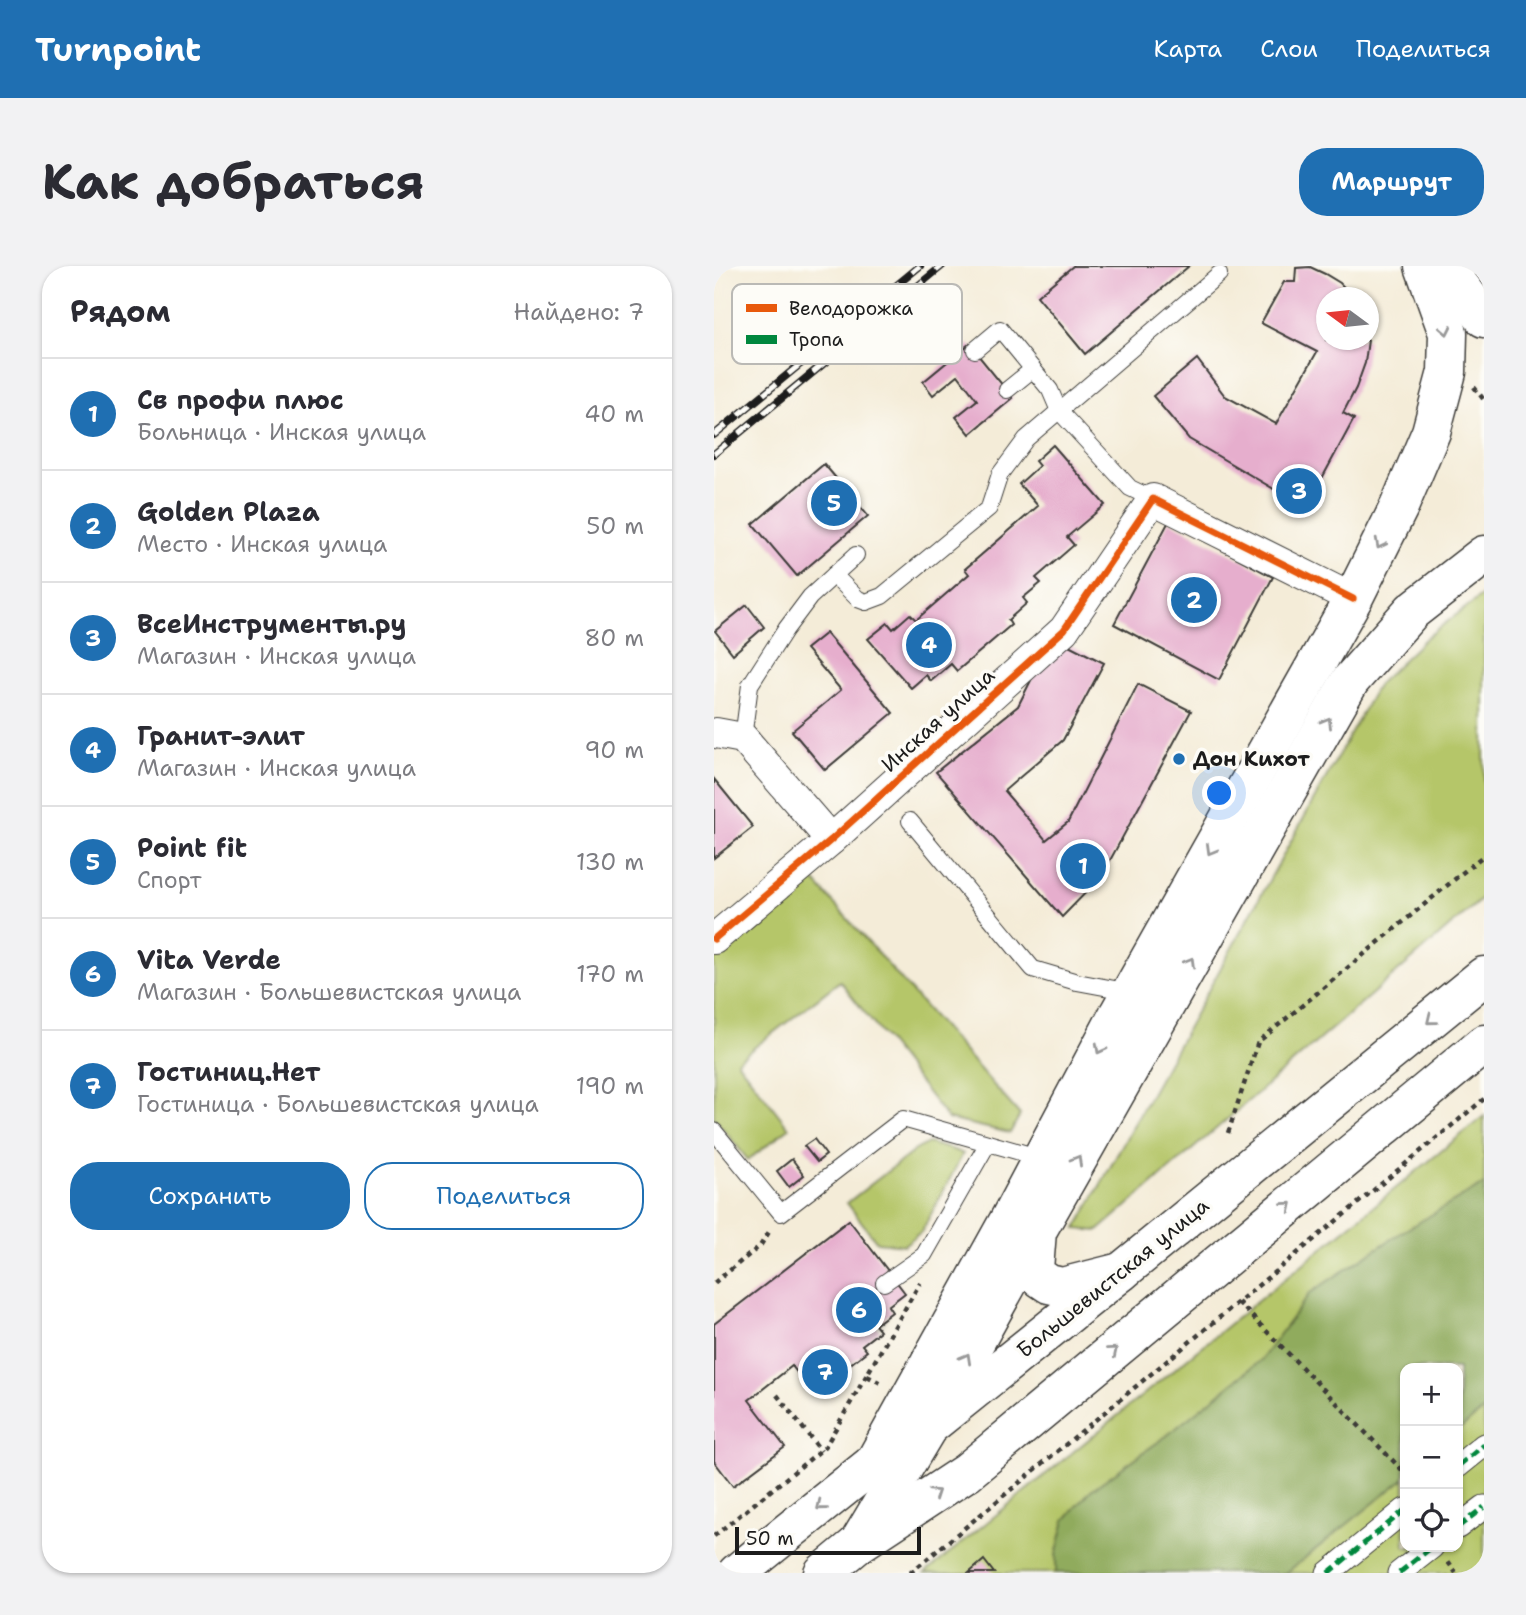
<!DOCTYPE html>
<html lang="ru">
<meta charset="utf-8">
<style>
:root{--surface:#fff;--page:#f2f2f3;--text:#2b2b33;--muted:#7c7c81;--line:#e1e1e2;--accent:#1f6fb2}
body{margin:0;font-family:"Shantell Sans",sans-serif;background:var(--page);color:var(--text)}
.controls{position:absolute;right:21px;bottom:21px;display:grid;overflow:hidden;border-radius:14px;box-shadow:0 2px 5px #0004}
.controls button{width:63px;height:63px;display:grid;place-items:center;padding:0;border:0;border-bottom:2px solid var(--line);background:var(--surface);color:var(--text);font:35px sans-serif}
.compass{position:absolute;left:602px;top:21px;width:63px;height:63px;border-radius:50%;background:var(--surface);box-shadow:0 2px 5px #0004;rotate:285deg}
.scale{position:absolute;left:21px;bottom:18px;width:186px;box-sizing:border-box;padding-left:7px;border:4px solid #1c1c1c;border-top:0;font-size:19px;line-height:24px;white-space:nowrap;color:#1c1c1c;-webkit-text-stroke:5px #fdfcf7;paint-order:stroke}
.you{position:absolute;left:506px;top:528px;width:24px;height:24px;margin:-18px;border:5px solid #fff;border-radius:50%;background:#1a73e8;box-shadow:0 0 0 10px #1a73e833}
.badge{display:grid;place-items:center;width:46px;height:46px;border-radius:50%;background:var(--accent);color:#fff;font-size:23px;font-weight:700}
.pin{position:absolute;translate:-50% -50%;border:4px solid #fff;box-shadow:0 2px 7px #0006}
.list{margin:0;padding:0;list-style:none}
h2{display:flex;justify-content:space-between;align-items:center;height:91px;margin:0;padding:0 28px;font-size:30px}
h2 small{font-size:23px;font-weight:400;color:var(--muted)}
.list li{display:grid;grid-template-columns:46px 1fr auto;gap:21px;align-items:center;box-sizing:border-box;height:112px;padding:0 28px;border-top:2px solid var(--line)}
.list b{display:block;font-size:26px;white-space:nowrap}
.list p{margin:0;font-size:23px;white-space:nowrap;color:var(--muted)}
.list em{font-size:23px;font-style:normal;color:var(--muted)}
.actions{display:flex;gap:14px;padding:21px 28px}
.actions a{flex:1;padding:16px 0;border:2px solid var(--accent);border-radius:28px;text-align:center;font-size:24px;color:var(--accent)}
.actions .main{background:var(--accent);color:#fff}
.icon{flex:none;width:38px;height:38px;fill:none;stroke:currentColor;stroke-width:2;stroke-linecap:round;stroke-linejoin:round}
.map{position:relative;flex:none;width:770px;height:1307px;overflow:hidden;border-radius:28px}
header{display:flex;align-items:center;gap:42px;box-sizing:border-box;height:98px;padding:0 35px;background:var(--accent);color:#fff}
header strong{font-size:33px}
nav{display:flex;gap:38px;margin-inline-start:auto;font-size:24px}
.intro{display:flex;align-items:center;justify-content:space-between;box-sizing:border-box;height:168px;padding:0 42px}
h1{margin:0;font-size:49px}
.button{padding:18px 32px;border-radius:28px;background:var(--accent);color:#fff;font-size:24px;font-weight:700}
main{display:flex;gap:42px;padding:0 42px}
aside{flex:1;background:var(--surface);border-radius:28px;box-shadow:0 2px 5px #0004}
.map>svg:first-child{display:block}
</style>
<header>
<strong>Turnpoint</strong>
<nav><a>Карта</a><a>Слои</a><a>Поделиться</a></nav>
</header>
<div class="intro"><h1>Как добраться</h1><a class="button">Маршрут</a></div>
<main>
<aside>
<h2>Рядом<small>Найдено: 7</small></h2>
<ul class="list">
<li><span class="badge">1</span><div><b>Св профи плюс</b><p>Больница · Инская улица</p></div><em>40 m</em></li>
<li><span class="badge">2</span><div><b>Golden Plaza</b><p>Место · Инская улица</p></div><em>50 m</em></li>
<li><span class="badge">3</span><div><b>ВсеИнструменты.ру</b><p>Магазин · Инская улица</p></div><em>80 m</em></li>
<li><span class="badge">4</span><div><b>Гранит-элит</b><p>Магазин · Инская улица</p></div><em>90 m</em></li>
<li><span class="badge">5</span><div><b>Point fit</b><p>Спорт</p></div><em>130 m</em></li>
<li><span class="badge">6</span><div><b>Vita Verde</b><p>Магазин · Большевистская улица</p></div><em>170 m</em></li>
<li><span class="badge">7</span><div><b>Гостиниц.Нет</b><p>Гостиница · Большевистская улица</p></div><em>190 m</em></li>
</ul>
<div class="actions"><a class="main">Сохранить</a><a>Поделиться</a></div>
</aside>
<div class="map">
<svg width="770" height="1307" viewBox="0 0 770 1307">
<rect width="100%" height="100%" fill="#fdfcf7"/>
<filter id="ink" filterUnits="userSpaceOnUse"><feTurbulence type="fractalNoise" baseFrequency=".0143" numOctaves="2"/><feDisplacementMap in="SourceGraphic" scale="14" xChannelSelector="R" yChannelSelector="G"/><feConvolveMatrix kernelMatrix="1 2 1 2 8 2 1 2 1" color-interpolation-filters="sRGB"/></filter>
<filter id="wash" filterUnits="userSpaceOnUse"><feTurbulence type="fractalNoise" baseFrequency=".00686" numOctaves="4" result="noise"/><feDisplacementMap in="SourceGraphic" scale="28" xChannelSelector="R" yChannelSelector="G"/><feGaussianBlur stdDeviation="1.57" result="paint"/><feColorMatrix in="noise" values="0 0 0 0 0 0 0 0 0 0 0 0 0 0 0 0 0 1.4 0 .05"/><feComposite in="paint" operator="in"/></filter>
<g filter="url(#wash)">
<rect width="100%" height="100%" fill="#f4ecd8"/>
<g fill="#b5c669" stroke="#687142" stroke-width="2" fill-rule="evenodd">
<polygon points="770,328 770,631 384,965 362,963 664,418 713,371"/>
<polygon points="95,609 306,849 296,867 234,853 126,715 23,795 75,862 34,894 0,851 0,686"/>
<path d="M770,850V1307H211ZM691,1102H744V1281H691Z"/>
<polygon points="214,877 243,885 249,888 208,965 190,979 163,976 133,937 200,885"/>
</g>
<polygon fill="#90ab5d" stroke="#56643c" stroke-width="2" points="770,918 770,1144 744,1164 744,1102 691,1102 691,1212 572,1307 342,1307 342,1289 351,1254 377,1224 451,1171 547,1094 596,1027 688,966"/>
<g id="blocks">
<g fill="#e6aecd">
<polygon points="359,0 475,0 371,88 323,30"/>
<polygon points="596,1 611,8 626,17 640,32 612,32 612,74 654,74 651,97 642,122 629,147 640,153 592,242 475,173 439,130 483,93 511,130 562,158 603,86 547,57 570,16 581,16 582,2"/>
<polygon points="255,78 299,132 256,168 242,151 263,134 244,109 219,129 209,116"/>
<polygon points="339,179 391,239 353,271 360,279 322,312 327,317 309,332 313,337 294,354 297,359 243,405 237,398 217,415 212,409 197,422 154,373 174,357 179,363 196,348 202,354 255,308 251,303 324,240 305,218 325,200 321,195"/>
<polygon points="110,198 154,250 83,310 39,258"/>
<polygon points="455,255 559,311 505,414 400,358"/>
<polygon points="33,339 50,361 19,388 1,365"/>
<polygon points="112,367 179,447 111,504 78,465 127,424 92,383"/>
<polygon points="339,371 390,397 349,474 290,525 332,574 354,556 424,418 477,445 387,611 348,651 222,506 304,440"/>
<polygon points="0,513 39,561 0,592"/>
<polygon points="100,873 112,889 103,896 90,880"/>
<polygon points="78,893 90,909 75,921 63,905"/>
<polygon points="135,954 191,1027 174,1040 178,1046 161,1059 166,1065 148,1079 153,1085 99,1127 78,1100 35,1134 71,1181 19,1220 0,1195 0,1058"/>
<polygon points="270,1294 280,1307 255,1307"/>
</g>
</g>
</g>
<g filter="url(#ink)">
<use href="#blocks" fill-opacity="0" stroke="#3c3b38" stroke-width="2"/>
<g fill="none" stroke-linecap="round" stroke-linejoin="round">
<g stroke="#3c3b38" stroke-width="18">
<g id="service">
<polyline points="261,84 286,63 336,124 345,145 416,222 439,233"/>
<polyline points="293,124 319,103"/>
<polyline points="120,309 144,333 152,336 168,330 275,242 286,208 312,173 505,8"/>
<polyline points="29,472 36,419 72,363 96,331 142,289"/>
<polyline points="196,555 319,703 363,716 417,726"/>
<polyline points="0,865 67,947 189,853 327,892"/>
<polyline points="170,1017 210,989 274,877"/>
</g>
</g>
<g stroke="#3c3b38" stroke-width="25">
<g id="pedestrian">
<polyline points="744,1200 770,1179"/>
<polyline points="744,1261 770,1241"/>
<polyline points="614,1307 691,1244"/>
<polyline points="685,1307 718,1281"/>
</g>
</g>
<g stroke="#3c3b38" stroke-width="32">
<g id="minor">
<polyline points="2,467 29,472 117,574"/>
<polyline points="0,673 117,574 350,364 439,233 639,333"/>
</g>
</g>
<g stroke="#3c3b38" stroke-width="41">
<g id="primary">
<polyline points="731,0 770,52"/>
<polyline points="323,965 320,1003 326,1012 335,1018 348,1021 407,1006"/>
<polyline points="160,1197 296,952 405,747 639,333 685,241 717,166 733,106 734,67 710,0"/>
<polyline points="144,1278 214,1161 323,965 636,415 698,345 770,289"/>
</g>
</g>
<g stroke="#3c3b38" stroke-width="41">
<g id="trunk">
<polyline points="23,1307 160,1197 214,1161 407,1006 770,710"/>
<polyline points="109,1307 144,1278 253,1206 770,778"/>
</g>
</g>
<g stroke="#3c3b38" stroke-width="4.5" stroke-dasharray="5 5" stroke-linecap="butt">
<polyline points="760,121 770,134"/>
<polyline points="514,867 544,776 770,589"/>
<polyline points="0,1017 46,980 57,963"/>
<polyline points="524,1036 691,1207"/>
<polyline points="153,1110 169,1118"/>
<polyline points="63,1129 107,1185"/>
<polyline points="0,1270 111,1181 206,1017"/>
<polyline points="734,1296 742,1307"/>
<polyline points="196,1307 770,833"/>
<polyline points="762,1307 770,1301"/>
</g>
<use href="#service" stroke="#fff" stroke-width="16"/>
<use href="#pedestrian" stroke="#fff" stroke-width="23"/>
<use href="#minor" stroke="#fff" stroke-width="30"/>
<use href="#primary" stroke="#fff" stroke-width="38"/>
<use href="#trunk" stroke="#fff" stroke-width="38"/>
<g stroke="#1c1c1c" stroke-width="8">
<g id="rail">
<polyline points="0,169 206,0"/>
<polyline points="0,188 228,0"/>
</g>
</g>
<use href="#rail" stroke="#fdfcf7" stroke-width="5" stroke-dasharray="16" stroke-linecap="butt"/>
<g stroke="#00873e" stroke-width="5" stroke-dasharray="10 5" stroke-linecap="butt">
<polyline points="744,1200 770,1179"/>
<polyline points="744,1261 770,1241"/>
<polyline points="614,1307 691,1244"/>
<polyline points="685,1307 718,1281"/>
</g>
<g stroke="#fdfcf7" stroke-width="11">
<polyline id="cycleway" points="0,673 117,574 350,364 439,233 639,333"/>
</g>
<use href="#cycleway" stroke="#e8590c" stroke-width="7"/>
</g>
<defs><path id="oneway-chevron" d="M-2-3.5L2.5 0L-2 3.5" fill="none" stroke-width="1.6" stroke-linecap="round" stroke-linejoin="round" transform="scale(1.75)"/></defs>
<g stroke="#999">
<use href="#oneway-chevron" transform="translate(732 64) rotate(79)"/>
<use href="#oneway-chevron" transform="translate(666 278) rotate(117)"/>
<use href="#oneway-chevron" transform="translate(613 456) rotate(-60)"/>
<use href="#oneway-chevron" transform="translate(497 584) rotate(120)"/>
<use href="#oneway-chevron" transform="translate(476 696) rotate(-60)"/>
<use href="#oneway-chevron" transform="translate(717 754) rotate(141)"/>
<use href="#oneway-chevron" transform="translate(386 783) rotate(118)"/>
<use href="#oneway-chevron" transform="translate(363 894) rotate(-60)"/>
<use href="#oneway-chevron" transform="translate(574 940) rotate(-40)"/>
<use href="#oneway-chevron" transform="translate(399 1085) rotate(-40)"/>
<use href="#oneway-chevron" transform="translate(252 1092) rotate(-61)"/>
<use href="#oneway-chevron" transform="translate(221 1227) rotate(-34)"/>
<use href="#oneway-chevron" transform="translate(107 1240) rotate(141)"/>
</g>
</g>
<circle fill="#1f6fb2" stroke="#fdfcf7" stroke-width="2.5" cx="465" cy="493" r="7"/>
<g text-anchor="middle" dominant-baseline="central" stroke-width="7" stroke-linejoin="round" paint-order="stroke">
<g font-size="21" fill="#1c1c1c" stroke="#fdfcf7">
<text transform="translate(224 454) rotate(-42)">Инская улица</text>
<text transform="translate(399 1012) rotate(-39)">Большевистская улица</text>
</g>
<g font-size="21" font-weight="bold" fill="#1c1c1c" stroke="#fdfcf7" text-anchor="start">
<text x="479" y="493">Дон Кихот</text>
</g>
</g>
<rect x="18" y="18" width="230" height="80" rx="10" fill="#fdfcf7" stroke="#bab9b5" stroke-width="2"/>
<rect x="32" y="38" width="31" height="8" fill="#e8590c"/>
<rect x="32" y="69" width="31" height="9" fill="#00873e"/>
<g font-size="19" fill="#1c1c1c">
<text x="75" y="49">Велодорожка</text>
<text x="75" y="80">Тропа</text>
</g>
</svg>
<div class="controls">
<button>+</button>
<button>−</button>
<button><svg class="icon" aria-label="locate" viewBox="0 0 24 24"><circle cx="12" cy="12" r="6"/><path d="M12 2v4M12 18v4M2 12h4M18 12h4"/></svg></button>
</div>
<svg class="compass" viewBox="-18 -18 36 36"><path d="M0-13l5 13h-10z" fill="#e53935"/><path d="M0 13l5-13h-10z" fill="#7c7c81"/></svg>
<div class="scale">50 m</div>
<div class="you"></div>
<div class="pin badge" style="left:369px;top:600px">1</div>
<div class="pin badge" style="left:480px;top:334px">2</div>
<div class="pin badge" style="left:585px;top:225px">3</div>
<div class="pin badge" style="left:215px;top:379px">4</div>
<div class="pin badge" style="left:120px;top:237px">5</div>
<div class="pin badge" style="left:145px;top:1044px">6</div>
<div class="pin badge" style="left:111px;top:1106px">7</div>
</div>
</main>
